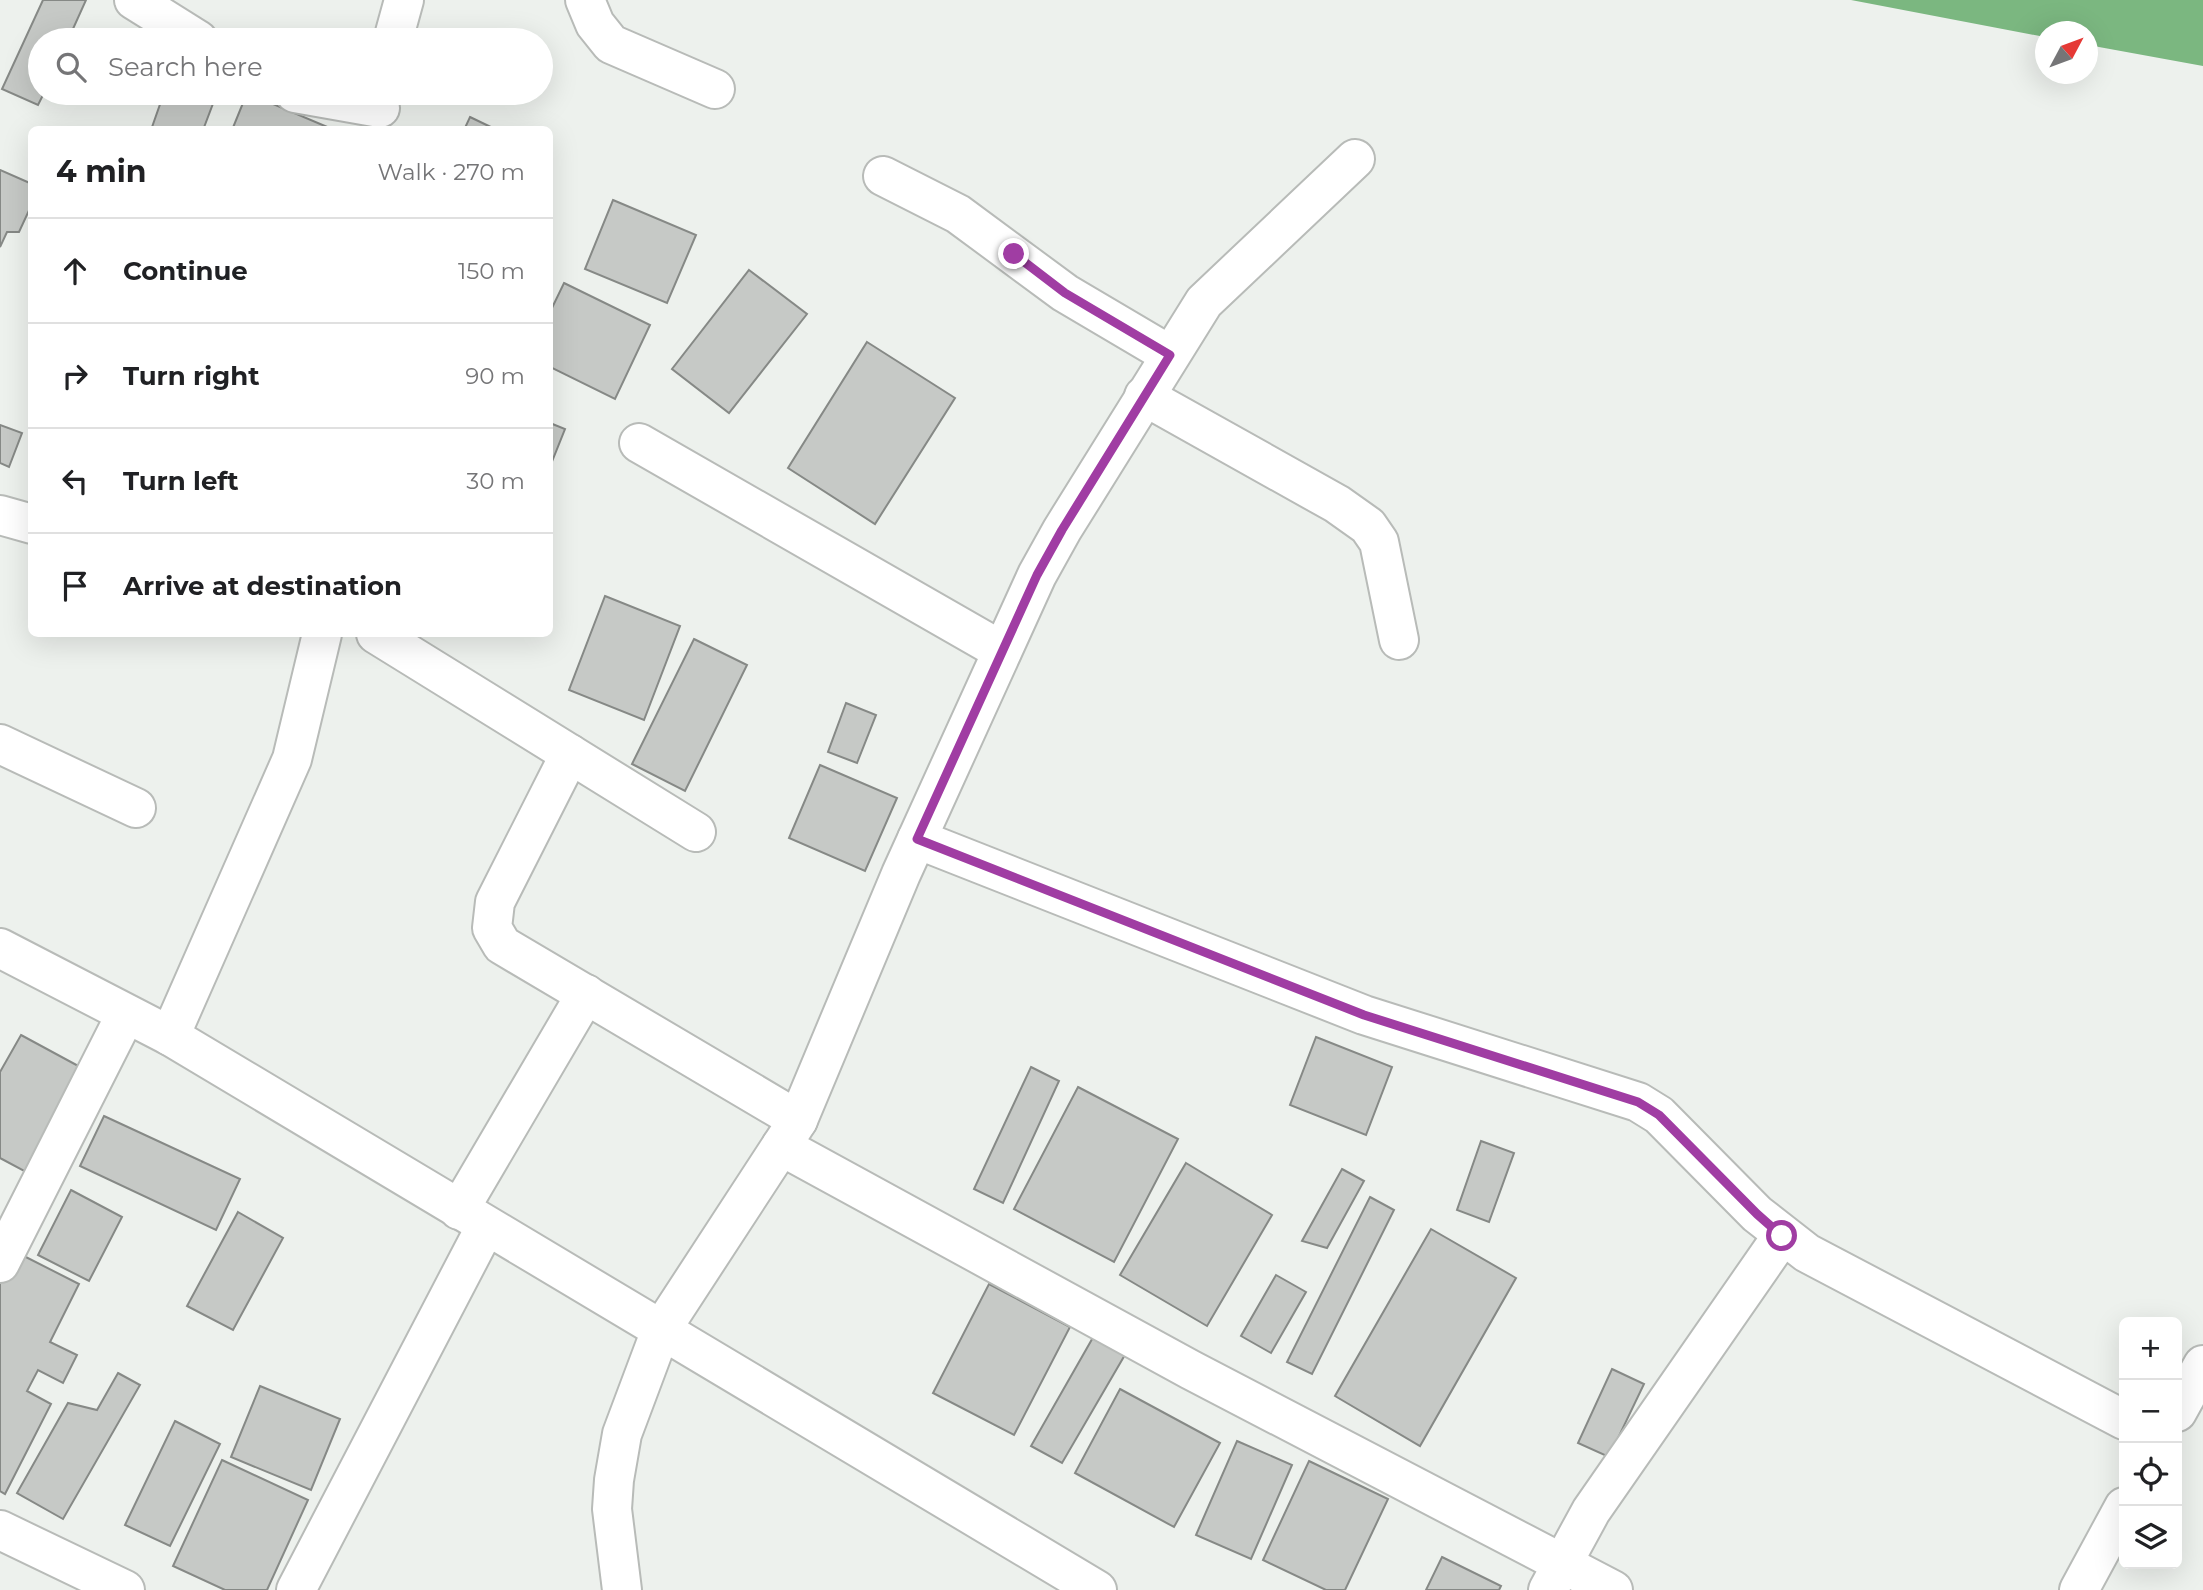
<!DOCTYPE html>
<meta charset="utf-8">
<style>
:root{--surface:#fff;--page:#f2f2f2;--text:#202124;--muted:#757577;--line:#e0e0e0}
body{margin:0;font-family:Montserrat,sans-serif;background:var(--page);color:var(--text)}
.controls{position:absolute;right:21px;bottom:21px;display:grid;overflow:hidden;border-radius:10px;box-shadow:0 7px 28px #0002}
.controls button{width:63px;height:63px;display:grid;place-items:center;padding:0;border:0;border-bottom:2px solid var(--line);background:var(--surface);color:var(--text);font:35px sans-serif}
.compass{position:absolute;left:2035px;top:21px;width:63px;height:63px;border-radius:50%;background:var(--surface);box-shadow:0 7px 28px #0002;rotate:49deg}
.stop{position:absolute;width:21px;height:21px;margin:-16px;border:5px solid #a03da3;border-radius:50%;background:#fff}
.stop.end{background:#a03da3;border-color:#fff;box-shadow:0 2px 7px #0008}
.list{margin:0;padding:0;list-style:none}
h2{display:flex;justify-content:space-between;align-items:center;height:91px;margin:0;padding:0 28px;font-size:30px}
h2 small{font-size:23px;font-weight:400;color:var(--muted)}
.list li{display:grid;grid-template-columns:46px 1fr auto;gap:21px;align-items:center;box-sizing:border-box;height:105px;padding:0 28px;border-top:2px solid var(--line)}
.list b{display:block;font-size:26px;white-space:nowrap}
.list em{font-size:23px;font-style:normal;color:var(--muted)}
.icon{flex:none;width:38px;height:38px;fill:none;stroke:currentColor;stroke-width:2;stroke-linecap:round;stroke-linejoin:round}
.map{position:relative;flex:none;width:2203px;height:1590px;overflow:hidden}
.search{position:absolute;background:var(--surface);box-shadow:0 7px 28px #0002;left:28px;top:28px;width:525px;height:77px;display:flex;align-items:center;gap:18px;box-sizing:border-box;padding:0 24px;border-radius:38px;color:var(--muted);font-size:26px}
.panel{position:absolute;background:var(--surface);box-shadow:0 7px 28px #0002;left:28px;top:126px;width:525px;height:511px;border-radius:10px}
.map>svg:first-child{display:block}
</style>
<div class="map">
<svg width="2203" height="1590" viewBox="0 0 2203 1590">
<rect width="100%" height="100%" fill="#edf1ed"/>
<polygon fill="#7bb780" points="1851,0 2203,0 2203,66 2088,45 2088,32 2046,32 2045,37"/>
<g fill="#c6c9c6" stroke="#868986" stroke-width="2">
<polygon points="43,0 86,0 68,40 40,40 40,93 44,93 38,105 2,89"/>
<polygon points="164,93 217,93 203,130 151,130"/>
<polygon points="247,93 332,129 332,130 232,130"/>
<polygon points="470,117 497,130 464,130"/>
<polygon points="0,170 32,184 32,204 19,232 7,232 0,247"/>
<polygon points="613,200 696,235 667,303 585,269"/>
<polygon points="749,270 807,314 729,413 672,369"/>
<polygon points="564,283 650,325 615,399 550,367 550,312"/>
<polygon points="867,342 955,398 875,524 788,468"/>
<polygon points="550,423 565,429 551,464 550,464"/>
<polygon points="0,425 22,433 9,467 0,463"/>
<polygon points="605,596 680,626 644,720 569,690"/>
<polygon points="694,639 747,665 685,791 632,764"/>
<polygon points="846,703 876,715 857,763 828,752"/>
<polygon points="820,765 897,798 865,871 789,838"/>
<polygon points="21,1035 82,1068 26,1172 0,1158 0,1072"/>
<polygon points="1316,1037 1392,1067 1366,1135 1290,1105"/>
<polygon points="1031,1067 1059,1081 1003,1203 974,1189"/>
<polygon points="1078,1087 1178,1139 1114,1262 1014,1209"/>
<polygon points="104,1116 240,1179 216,1230 80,1166"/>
<polygon points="1481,1141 1514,1153 1489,1222 1457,1210"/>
<polygon points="1186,1163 1272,1215 1207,1326 1120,1275"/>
<polygon points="1342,1169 1364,1181 1327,1248 1302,1241"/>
<polygon points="71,1190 122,1217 89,1281 38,1255"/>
<polygon points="1370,1197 1394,1210 1312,1374 1287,1362"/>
<polygon points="238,1212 283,1238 233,1330 187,1306"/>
<polygon points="1431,1229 1516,1278 1420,1446 1335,1396"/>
<polygon points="14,1251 79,1284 50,1342 77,1355 63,1383 38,1370 27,1391 51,1404 5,1494 0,1491 0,1278"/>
<polygon points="1276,1275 1306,1292 1271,1353 1241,1336"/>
<polygon points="989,1284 1070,1327 1014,1435 933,1393"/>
<polygon points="1095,1334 1126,1353 1062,1463 1031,1446"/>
<polygon points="1612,1369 1644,1384 1609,1457 1578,1443"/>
<polygon points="118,1373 140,1385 63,1519 17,1493 68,1403 97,1410"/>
<polygon points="260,1386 340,1419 311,1490 231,1457"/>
<polygon points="1120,1389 1220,1443 1174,1527 1075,1473"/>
<polygon points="175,1421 220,1444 170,1546 125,1525"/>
<polygon points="1237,1441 1292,1465 1251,1559 1196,1535"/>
<polygon points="222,1460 308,1500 267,1590 225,1590 173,1566"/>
<polygon points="1309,1461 1388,1499 1345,1590 1326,1590 1263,1560"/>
<polygon points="1442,1557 1501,1586 1499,1590 1426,1590"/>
</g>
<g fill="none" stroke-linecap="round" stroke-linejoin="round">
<g stroke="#b8bbb8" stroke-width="42">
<g id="minor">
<polyline points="134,0 198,40"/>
<polyline points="585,0 595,24 611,44 715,89"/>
<polyline points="393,40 404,0"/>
<polyline points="295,93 380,108"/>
<polyline points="883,176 958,214 1065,293 1170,355"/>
<polyline points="1144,396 1337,504 1368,526 1379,542 1399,640"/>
<polyline points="639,443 1002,651"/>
<polyline points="0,515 32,524"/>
<polyline points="376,634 696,832"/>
<polyline points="0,744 136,808"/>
<polyline points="570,754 495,902 492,928 502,945 798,1120"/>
<polyline points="917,839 1364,1015 1638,1102 1659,1115 1757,1214 1807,1253 2124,1420"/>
<polyline points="0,948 170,1036 1097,1590"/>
<polyline points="170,1036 292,759 322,634"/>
<polyline points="781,1146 1191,1370 1613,1590"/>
<polyline points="459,1210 586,994"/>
<polyline points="0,1263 126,1014"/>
<polyline points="2177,1412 2203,1365"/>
<polyline points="0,1530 125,1590"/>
<polyline points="296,1590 486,1226"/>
<polyline points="622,1590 612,1509 614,1480 622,1434 661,1330 798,1120 901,874 1037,575 1062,530 1204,302 1355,159"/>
<polyline points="1548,1590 1591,1511 1782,1236"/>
<polyline points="2079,1590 2124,1507"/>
</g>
</g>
<use href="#minor" stroke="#fff" stroke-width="38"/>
</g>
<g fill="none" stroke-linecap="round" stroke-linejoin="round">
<polyline stroke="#a03da3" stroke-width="9" points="1014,254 1065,293 1170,355 1062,530 1037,575 917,839 1364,1015 1638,1102 1659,1115 1757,1214 1782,1236"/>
</g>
</svg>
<div class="controls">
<button>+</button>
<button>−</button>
<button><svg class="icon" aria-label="locate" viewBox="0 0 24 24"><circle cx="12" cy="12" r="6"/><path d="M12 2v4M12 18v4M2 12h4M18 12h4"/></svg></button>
<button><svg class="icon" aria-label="layers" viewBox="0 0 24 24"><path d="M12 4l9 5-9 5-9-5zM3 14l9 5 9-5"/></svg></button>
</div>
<svg class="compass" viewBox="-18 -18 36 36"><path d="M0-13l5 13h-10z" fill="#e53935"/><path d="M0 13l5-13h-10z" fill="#757577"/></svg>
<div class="stop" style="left:1782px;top:1236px"></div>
<div class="stop end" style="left:1014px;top:254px"></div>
<div class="search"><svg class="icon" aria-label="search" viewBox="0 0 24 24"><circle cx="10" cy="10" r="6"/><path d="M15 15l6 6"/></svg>Search here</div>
<section class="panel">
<h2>4 min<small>Walk · 270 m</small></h2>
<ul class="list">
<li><svg class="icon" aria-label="ahead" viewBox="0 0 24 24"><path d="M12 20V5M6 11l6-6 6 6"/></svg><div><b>Continue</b></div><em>150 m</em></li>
<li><svg class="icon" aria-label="right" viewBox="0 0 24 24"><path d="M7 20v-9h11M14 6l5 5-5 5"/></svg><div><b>Turn right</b></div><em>90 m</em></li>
<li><svg class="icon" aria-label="left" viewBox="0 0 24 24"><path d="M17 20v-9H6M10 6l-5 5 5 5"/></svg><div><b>Turn left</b></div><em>30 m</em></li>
<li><svg class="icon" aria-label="arrive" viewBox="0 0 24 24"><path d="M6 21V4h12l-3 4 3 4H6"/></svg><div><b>Arrive at destination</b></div></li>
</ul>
</section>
</div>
